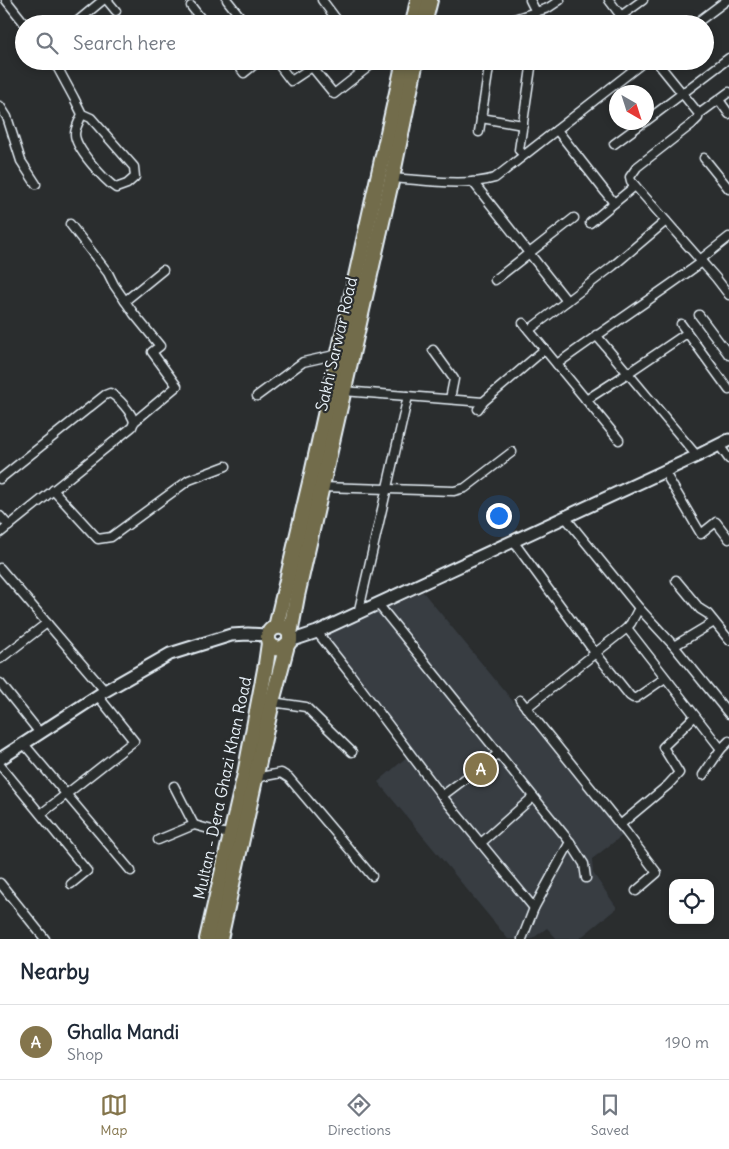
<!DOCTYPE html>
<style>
:root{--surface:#fff;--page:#f6f6f7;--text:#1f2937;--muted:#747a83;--line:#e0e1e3;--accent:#84754c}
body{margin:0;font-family:Delius,sans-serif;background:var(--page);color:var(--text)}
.controls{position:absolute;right:15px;bottom:15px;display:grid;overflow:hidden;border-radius:10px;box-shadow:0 2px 8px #0003}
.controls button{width:45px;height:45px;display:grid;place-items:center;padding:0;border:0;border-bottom:1px solid var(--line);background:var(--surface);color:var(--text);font:25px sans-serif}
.compass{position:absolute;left:609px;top:85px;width:45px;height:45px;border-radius:50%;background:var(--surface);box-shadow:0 2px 8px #0003;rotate:141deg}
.you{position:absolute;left:498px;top:515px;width:18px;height:18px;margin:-12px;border:4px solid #fff;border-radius:50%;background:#1a73e8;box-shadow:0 0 0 8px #1a73e833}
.badge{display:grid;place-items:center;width:32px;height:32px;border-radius:50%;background:var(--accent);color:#fff;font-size:16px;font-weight:700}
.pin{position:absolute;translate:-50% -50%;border:2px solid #fff;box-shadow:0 1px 5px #0006}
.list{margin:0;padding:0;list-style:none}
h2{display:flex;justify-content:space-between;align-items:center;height:65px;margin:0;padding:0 20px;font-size:21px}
h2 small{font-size:16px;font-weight:400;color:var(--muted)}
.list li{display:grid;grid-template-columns:32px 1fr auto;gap:15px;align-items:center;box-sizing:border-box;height:75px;padding:0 20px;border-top:1px solid var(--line)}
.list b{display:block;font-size:19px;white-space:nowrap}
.list p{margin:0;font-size:16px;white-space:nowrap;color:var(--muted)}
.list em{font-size:16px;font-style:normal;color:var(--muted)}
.icon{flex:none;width:28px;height:28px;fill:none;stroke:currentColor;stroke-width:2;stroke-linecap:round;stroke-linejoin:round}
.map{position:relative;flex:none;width:729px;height:939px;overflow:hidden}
.search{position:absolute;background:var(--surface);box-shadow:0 2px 8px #0003;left:15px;right:15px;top:15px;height:55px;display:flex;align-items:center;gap:12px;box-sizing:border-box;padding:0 18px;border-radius:28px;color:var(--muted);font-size:19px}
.sheet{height:140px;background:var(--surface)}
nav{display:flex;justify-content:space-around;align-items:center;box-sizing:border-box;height:70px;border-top:1px solid var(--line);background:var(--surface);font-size:14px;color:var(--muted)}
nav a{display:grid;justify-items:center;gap:2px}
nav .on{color:var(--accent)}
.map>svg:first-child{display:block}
</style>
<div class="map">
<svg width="729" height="939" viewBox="0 0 729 939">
<rect width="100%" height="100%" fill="#2a2d2e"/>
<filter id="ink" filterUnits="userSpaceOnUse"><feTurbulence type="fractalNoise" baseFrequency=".02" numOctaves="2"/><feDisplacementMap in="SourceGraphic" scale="10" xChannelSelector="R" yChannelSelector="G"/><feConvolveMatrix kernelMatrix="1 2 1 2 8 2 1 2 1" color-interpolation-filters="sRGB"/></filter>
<g filter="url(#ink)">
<polygon fill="#373c42" points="423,592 623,835 592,859 593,873 617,908 579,939 557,939 547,928 532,939 508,939 378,782 409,755 317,638"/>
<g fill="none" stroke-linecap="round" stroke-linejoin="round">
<g stroke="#e8f1f8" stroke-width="11">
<g id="street">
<polyline points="6,0 25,24"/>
<polyline points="107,0 116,11"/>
<polyline points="227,0 246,24"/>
<polyline points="322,0 340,24"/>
<polyline points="530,0 536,12"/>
<polyline points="609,0 627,24"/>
<polyline points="191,6 205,24"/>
<polyline points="621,16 643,0"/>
<polyline points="74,24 103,0"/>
<polyline points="499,24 548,8 560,0"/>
<polyline points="695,24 727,0"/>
<path d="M54,61L74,98L82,114C80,120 75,128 75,134C75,148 104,180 116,188L127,184L135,177L134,167L91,118L82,114"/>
<polyline points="235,61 244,73 259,61"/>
<polyline points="276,61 291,81 312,67 334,94 376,61"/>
<polyline points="656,61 699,114 698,118 692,124 637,167 630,177 631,181 716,278 729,295"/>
<polyline points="719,100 729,114"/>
<polyline points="0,106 7,117 21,161 36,184"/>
<polyline points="699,114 729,92"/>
<polyline points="481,118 523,125"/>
<polyline points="646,121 729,58"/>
<polyline points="557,130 614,203"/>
<polyline points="479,132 490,61"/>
<polyline points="614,144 644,122"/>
<polyline points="524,155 519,150 532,61"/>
<polyline points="704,158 729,189"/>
<path d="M392,178C424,180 465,187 495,178L645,61"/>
<polyline points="473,182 567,301"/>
<polyline points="590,223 635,186"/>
<polyline points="700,260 729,237"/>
<polyline points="495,280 574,218"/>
<polyline points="125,301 163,270"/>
<polyline points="699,315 729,355"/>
<polyline points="523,323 619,440"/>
<polyline points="681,324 729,390"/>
<polyline points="529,330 613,266 666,221"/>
<polyline points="596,335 697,456"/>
<polyline points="433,350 454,379 450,399"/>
<path d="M557,364C605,329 654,297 702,262"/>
<polyline points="343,391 483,402"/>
<polyline points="257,396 303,362 339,354"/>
<polyline points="586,400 628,373 687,333"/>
<polyline points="478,409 483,402 545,349"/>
<polyline points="719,445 729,459"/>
<polyline points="664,471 701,534 716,522 729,539"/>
<path d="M0,479L105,395L110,393C119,398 132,413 134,422"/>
<polyline points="321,487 454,491 465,488 512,452"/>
<polyline points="53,490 98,539 111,537 189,480 226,466"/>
<polyline points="0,516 9,526"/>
<polyline points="565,517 639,608 674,646 729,714"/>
<polyline points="0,533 132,427 134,422 177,386 152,352 160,346 134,314 114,285 108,273 70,224"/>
<polyline points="513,541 590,646 630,696 633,698 636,698 665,678"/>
<polyline points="0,568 105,691"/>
<polyline points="676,580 700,609 708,614 729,640"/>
<polyline points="378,604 570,842 584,864 586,878"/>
<polyline points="358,614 408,396"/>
<polyline points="627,628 721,749"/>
<polyline points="317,632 351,675 442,796 534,908"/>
<polyline points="674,646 714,622"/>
<polyline points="0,659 47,623"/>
<polyline points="0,683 40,733"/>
<polyline points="520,700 626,832 657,873 636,891"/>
<polyline points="272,702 306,707 352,752"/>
<polyline points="526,708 627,628 631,623 639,608"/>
<polyline points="24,744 131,871"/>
<polyline points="0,765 87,871 71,884"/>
<polyline points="703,775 721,749 729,741"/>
<polyline points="255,778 281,773 289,778 372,876"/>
<polyline points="174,786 194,825"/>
<polyline points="442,796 498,754"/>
<polyline points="41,814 134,741 98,696"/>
<polyline points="620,825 668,785 679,773 663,747 695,716"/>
<polyline points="158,840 194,825 231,835"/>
<polyline points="481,843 533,797"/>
<polyline points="0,883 45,939"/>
<polyline points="522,939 534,908 570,842"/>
</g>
</g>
<g stroke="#e8f1f8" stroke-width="15">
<g id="secondary">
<polyline points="290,641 317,632 697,456 729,440"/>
<polyline points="0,759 105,691 170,654 231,635 248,634 268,635"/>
</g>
</g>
<g stroke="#e8f1f8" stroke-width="18">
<g id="highway">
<polyline points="413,24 418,0"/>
<polyline points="424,24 430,0"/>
<polyline points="276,627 311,478 404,61"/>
<path d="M290,634C287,628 283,626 276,627C269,630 266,635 269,643C275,651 284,650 290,641V634L297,596L392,178L416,61"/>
<polyline points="207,939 245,774 266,664 269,643"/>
<polyline points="220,939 272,702 287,645"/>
</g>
</g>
<use href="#street" stroke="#2a2d2e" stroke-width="8"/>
<use href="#secondary" stroke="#2a2d2e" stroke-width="11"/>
<use href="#highway" stroke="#726c4b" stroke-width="14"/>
</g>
</g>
<g text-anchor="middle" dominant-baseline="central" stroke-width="4.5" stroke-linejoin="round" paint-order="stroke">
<g font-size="16" fill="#e8f1f8" stroke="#2a2d2e">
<text transform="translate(336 344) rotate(-77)">Sakhi Sarwar Road</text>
<text transform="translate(222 788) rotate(-78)">Multan - Dera Ghazi Khan Road</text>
</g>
</g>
</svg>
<div class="controls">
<button><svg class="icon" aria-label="locate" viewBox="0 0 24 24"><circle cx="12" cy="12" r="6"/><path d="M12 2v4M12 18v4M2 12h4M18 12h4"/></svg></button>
</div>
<svg class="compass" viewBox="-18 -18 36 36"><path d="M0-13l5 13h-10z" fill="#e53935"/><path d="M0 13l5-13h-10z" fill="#747a83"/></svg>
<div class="you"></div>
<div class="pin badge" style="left:481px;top:769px">A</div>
<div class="search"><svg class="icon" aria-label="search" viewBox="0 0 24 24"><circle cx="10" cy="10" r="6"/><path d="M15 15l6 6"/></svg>Search here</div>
</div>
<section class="sheet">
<h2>Nearby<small></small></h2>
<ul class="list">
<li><span class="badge">A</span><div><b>Ghalla Mandi</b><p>Shop</p></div><em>190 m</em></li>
</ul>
</section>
<nav>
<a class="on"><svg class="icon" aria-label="map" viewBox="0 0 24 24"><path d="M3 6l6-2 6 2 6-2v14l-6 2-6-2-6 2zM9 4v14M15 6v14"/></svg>Map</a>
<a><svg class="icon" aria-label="directions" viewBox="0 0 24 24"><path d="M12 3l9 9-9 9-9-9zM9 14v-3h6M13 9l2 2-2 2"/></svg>Directions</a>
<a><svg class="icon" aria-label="saved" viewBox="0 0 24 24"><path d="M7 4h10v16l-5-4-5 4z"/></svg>Saved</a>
</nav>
